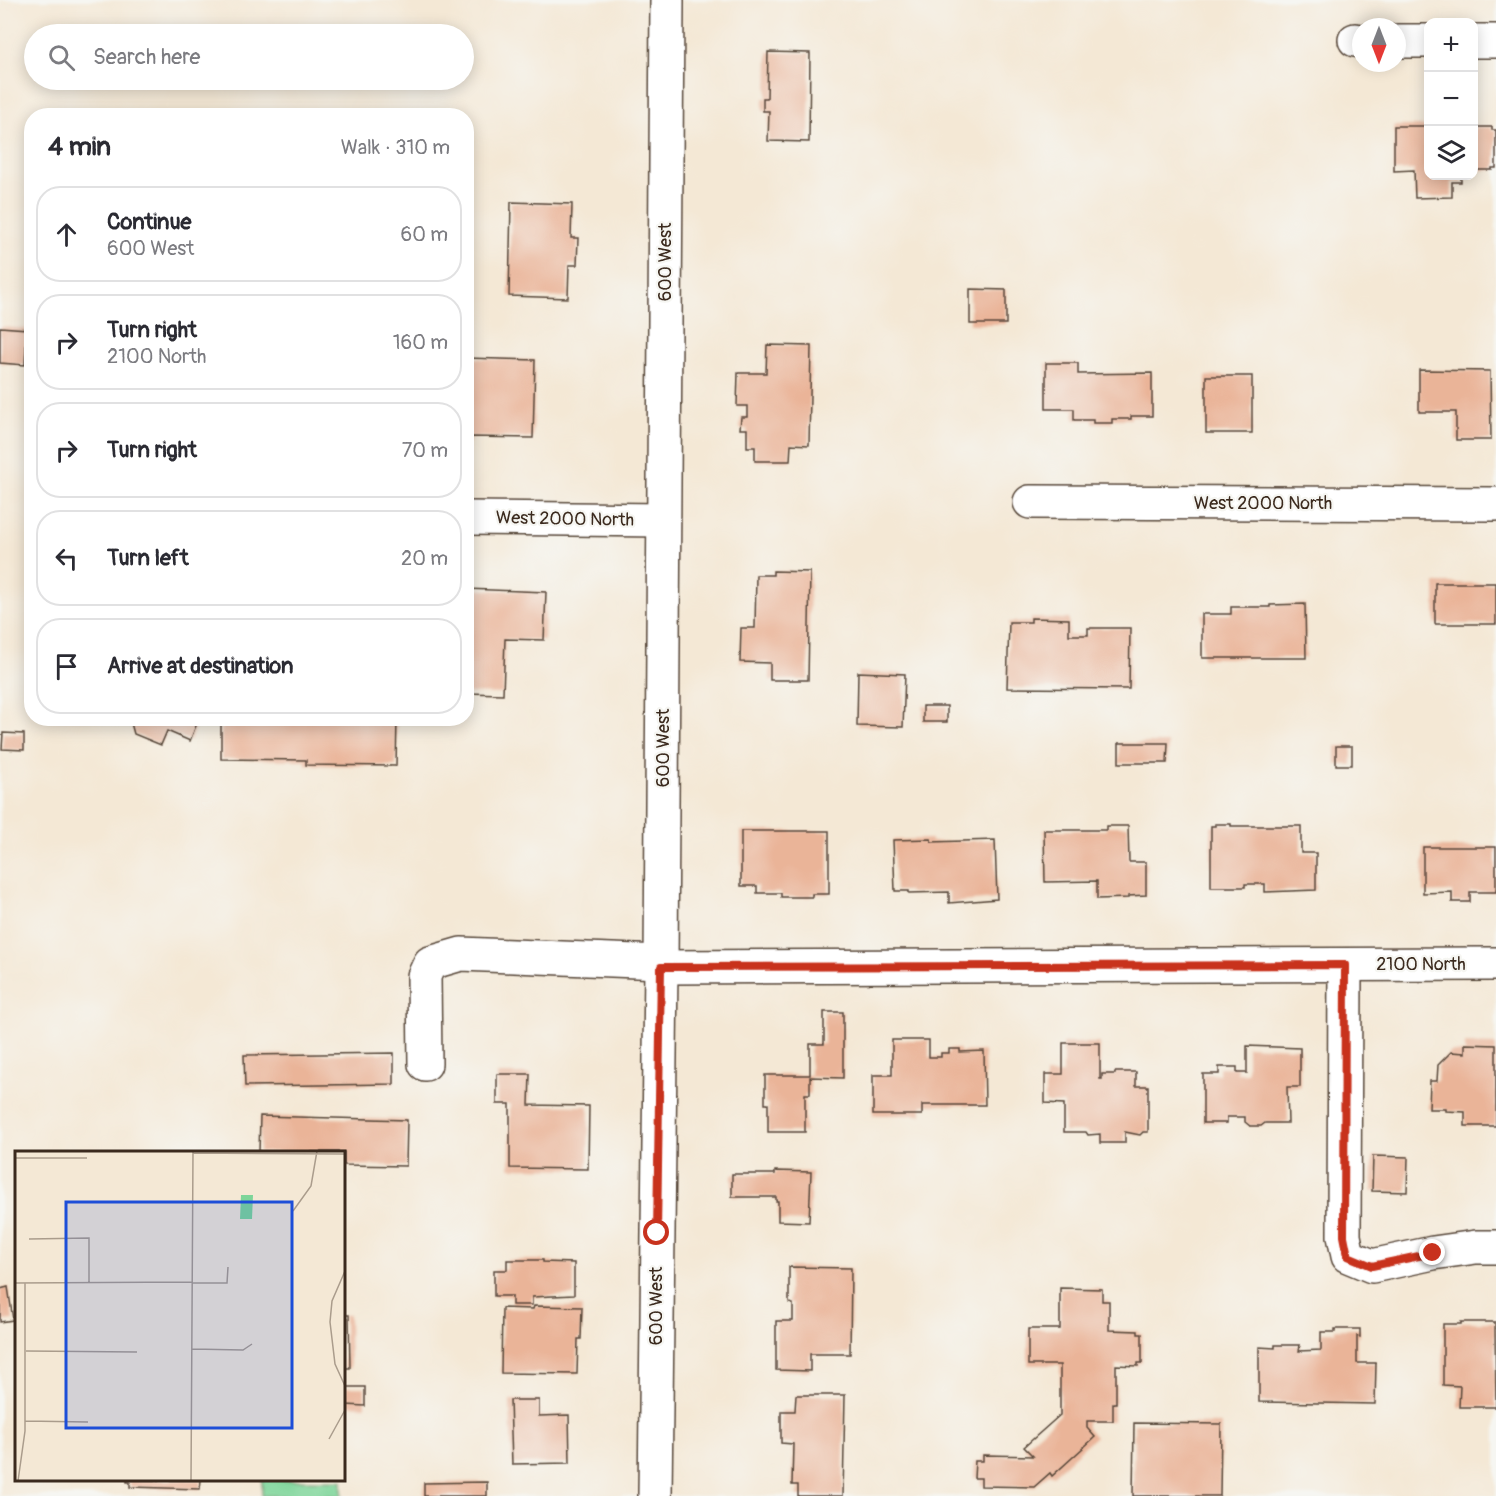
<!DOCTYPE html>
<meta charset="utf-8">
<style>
:root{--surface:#fff;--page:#f7f7f7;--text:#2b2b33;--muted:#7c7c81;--line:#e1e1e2}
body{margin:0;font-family:Pangolin,sans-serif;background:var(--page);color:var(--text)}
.controls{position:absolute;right:18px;top:18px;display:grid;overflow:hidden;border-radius:12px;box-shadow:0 3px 15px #0003}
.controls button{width:54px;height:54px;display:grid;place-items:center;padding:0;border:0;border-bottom:2px solid var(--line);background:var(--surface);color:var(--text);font:30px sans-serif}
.compass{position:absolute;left:1352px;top:18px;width:54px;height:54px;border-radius:50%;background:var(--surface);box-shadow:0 3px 15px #0003;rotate:180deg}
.stop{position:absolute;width:18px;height:18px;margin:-14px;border:4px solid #c8321e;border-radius:50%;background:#fff}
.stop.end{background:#c8321e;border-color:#fff;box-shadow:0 2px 6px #0008}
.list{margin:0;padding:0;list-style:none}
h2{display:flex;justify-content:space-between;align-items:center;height:78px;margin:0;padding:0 24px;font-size:26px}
h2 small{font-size:20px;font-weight:400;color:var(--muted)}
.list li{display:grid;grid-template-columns:39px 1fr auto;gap:18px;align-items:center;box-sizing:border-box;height:96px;margin:0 12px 12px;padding:0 12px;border:2px solid var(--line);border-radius:24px}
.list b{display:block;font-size:22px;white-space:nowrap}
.list p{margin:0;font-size:20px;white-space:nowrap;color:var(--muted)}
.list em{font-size:20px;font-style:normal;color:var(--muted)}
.icon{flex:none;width:33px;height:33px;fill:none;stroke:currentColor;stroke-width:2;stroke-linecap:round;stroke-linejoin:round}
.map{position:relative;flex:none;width:1496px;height:1496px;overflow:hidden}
.search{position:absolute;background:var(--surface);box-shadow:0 3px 15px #0003;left:24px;top:24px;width:450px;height:66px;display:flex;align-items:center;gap:15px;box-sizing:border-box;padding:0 21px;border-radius:33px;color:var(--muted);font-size:22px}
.panel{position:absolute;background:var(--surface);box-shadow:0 3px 15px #0003;left:24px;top:108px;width:450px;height:618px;border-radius:24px}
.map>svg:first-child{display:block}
</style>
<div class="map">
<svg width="1496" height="1496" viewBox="0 0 1496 1496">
<rect width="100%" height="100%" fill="#f6f6f2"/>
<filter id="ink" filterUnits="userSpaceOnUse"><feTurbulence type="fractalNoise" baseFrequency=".0167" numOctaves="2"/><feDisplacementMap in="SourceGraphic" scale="12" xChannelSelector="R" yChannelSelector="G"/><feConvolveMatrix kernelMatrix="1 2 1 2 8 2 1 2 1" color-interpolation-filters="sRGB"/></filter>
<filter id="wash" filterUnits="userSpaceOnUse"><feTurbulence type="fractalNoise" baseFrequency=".008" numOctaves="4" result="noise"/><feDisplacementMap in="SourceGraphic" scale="24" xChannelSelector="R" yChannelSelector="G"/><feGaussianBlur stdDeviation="1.35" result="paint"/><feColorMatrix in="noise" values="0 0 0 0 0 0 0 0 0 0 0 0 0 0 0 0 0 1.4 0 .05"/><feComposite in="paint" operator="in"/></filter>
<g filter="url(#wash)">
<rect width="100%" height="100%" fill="#f4e8d5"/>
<rect fill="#7dd599" stroke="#5c805c" stroke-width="1.5" x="262" y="1480" width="80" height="16"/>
<g id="blocks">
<g fill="#eab498">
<polygon points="768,52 810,53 809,142 768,141 769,111 763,111 763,98 767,98"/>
<polygon points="1394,126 1428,126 1428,176 1461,176 1461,182 1452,182 1452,197 1415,198 1414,170 1394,171"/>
<polygon points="1474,127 1492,127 1492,130 1496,130 1496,168 1492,168 1492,170 1474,170"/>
<polygon points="511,202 572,204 571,238 578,238 577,265 569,265 568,298 509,296"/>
<polygon points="970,289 1006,290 1006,324 970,324"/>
<polygon points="0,327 27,329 25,365 0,363"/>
<polygon points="767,345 811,346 809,445 791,444 790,461 755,461 755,447 747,447 747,429 740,429 741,417 747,417 747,406 737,406 738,373 766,373"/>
<polygon points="466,358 535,360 533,438 470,437 470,443 466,442"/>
<polygon points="1046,363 1078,363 1078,374 1152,373 1152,416 1131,416 1131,419 1112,419 1112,423 1093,423 1093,420 1074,420 1074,409 1046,409"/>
<polygon points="1419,370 1490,371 1491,440 1456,440 1456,412 1419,412"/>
<rect x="1206" y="376" width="46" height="57"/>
<polygon points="773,571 810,572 808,680 770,680 770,663 740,662 741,628 755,628 756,575 773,575"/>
<rect x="1435" y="583" width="61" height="41"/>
<polygon points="466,589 546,592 544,640 505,639 503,694 466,693"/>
<polygon points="1305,604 1306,658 1202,658 1202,614 1231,614 1231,607 1270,607 1270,605"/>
<polygon points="1031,618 1069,619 1069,635 1088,635 1088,628 1130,628 1129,689 1007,688 1009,622 1031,622"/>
<polygon points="858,672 905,674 903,727 857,726"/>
<rect x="923" y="706" width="24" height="16"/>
<polygon points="121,718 199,718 190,741 167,731 161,745 134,734 131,723"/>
<polygon points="260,718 397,718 396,766 306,765 306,760 221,759 221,721 260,721"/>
<polygon points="3,733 24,734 24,750 2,749"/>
<polygon points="1119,743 1168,743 1167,763 1119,763"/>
<rect x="1336" y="746" width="16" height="19"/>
<polygon points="1215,824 1231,824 1231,826 1301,826 1301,853 1316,853 1316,890 1265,892 1265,884 1245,884 1245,887 1211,887 1211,826 1215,826"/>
<polygon points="1106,826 1128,826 1129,862 1146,862 1146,895 1128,896 1128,898 1097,899 1097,881 1045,882 1044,830 1106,830"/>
<polygon points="741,831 829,831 829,894 812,894 812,897 781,897 781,893 757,893 757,886 741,886"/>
<polygon points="931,839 931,842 995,840 997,899 949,903 949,892 909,893 909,891 895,891 893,840"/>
<polygon points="1423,847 1496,847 1496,892 1470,892 1470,902 1452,902 1452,892 1423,893"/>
<polygon points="824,1012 843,1012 843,1078 810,1077 810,1094 805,1094 805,1132 768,1132 768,1104 765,1104 765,1075 810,1075 810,1044 824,1044"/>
<polygon points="892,1040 929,1040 929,1057 941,1057 941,1053 949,1053 949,1049 960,1049 960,1052 984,1051 985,1105 922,1105 922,1115 873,1115 873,1075 892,1075"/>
<polygon points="1063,1043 1100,1043 1100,1079 1102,1079 1102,1074 1115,1074 1115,1072 1136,1072 1136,1086 1148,1086 1148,1132 1143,1132 1140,1135 1125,1132 1125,1143 1100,1143 1100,1134 1088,1135 1086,1132 1064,1132 1064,1104 1045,1103 1045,1074 1063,1074"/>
<polygon points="1465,1044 1496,1045 1496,1126 1465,1126 1465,1112 1446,1111 1446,1109 1429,1109 1430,1081 1437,1081 1438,1065 1451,1052 1465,1053"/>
<polygon points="1247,1046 1300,1048 1300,1087 1287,1087 1288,1123 1265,1123 1261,1126 1250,1126 1245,1122 1245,1117 1227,1117 1227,1123 1203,1123 1203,1074 1219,1074 1219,1067 1237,1067 1237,1073 1247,1073"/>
<polygon points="394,1053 394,1084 245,1086 244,1055"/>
<polygon points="497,1074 530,1074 529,1105 589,1106 588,1169 510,1168 510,1104 497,1104"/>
<polygon points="260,1116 407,1120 406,1166 344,1165 344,1152 259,1152"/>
<polygon points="1373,1156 1408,1157 1407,1192 1372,1191"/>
<polygon points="775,1171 811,1172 809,1222 778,1221 778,1201 776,1201 776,1197 732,1197 732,1174 775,1174"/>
<polygon points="507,1260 543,1260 543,1262 574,1263 574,1295 532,1297 532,1305 512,1305 512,1296 494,1296 494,1270 507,1270"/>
<polygon points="789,1267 851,1268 850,1354 810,1354 810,1371 776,1370 776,1321 793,1321 793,1304 789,1303"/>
<polygon points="8,1287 13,1320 0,1322 0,1289"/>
<polygon points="1060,1288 1102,1289 1102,1301 1109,1301 1109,1330 1138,1331 1138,1334 1142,1334 1142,1363 1138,1363 1138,1366 1116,1365 1116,1403 1113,1403 1113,1421 1087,1421 1087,1428 1095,1437 1052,1476 1050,1473 1034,1487 981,1486 981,1478 974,1478 975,1461 983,1461 983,1455 1033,1456 1024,1447 1060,1415 1060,1365 1028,1365 1028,1329 1060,1329"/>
<polygon points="534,1306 582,1307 581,1339 578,1339 577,1374 501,1373 502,1308 533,1309"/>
<polygon points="344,1315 349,1315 350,1368 344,1368"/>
<polygon points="1461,1322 1495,1322 1496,1407 1459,1407 1460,1386 1443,1385 1443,1324 1461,1324"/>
<polygon points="1335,1329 1360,1329 1360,1337 1357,1336 1357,1363 1376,1363 1375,1404 1259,1402 1259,1347 1275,1348 1275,1345 1300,1345 1299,1351 1321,1350 1321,1332 1335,1332"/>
<polygon points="346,1387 365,1387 365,1406 346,1405"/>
<polygon points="796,1395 845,1395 843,1496 798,1496 798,1485 792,1485 793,1444 781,1443 781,1411 795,1411"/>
<polygon points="510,1400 539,1400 539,1416 569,1415 570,1463 512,1464"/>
<polygon points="1134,1423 1221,1424 1220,1496 1133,1496"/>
<polygon points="127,1480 201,1480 200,1489 130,1487 130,1482 127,1482"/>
<polygon points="487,1482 487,1496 424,1496 424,1483"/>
</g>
</g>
</g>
<g filter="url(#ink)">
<use href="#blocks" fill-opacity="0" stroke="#574639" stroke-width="1.5"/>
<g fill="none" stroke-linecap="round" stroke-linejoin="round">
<g stroke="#574639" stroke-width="36">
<g id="minor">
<polyline points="1355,40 1361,41"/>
<polyline points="1397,41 1428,41"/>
<polyline points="1474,41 1496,41"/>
<polyline points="1030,502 1496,504"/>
<polyline points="466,518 663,520"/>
<polyline points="1345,965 1344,1236 1348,1256 1372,1266 1433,1253 1476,1247 1496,1247"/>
<polyline points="661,967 1496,964"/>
<polyline points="425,1064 424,976 430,963 461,954 661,962"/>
<polyline points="655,1496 661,967 667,0"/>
</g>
</g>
<use href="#minor" stroke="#fff" stroke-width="33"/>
</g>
</g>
<g fill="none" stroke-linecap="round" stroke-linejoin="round" filter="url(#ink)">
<polyline stroke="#c8321e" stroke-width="8" points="657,1233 661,967 1345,965 1344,1236 1348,1256 1372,1266 1433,1253"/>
</g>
<g text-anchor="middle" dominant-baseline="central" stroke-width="4.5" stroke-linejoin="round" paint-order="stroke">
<g font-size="18" fill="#3b2a1e" stroke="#f6f6f2">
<text transform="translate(665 262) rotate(-90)">600 West</text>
<text x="1263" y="503">West 2000 North</text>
<text transform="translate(565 519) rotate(1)">West 2000 North</text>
<text transform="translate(663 748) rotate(-90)">600 West</text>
<text x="1421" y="964">2100 North</text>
<text transform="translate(656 1306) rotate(-90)">600 West</text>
</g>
</g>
<g transform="translate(15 1151)">
<rect width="330" height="330" fill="#f4e8d5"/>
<path d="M226,44H238L237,68H225Z" fill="#7dd599"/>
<path fill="none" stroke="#aa9c8c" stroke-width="1.5" d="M178,2L330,3M0,7H72M278,60L296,35L302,0M14,88L74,87V131M330,120L317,150L315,171L320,213L330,235M0,132L177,131M177,132H212L213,116M177,198L228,199L237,193M11,200L122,201M10,270L73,271M314,288L330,259M3,330L10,280V132M176,330L178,0"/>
<path fill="#1d4ed8" fill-opacity="0.15" stroke="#1d4ed8" stroke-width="3" d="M51,51H277V277H51Z"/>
<rect width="330" height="330" fill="none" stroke="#3b2a1e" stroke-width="3"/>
</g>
</svg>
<div class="controls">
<button>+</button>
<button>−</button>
<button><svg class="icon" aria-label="layers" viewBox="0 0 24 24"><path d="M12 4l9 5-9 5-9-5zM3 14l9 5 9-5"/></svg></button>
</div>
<svg class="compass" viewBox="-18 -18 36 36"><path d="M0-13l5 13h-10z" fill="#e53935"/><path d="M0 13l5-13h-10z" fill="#7c7c81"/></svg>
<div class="stop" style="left:657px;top:1233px"></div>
<div class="stop end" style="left:1433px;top:1253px"></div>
<div class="search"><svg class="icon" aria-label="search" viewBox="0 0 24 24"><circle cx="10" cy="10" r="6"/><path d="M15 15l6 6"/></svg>Search here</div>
<section class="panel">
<h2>4 min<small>Walk · 310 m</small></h2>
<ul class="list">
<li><svg class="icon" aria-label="ahead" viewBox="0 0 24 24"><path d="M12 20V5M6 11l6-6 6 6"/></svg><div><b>Continue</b><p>600 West</p></div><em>60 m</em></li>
<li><svg class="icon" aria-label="right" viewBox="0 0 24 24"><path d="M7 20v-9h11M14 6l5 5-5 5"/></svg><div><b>Turn right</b><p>2100 North</p></div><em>160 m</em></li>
<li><svg class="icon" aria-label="right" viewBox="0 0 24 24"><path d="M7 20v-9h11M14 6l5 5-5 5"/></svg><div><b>Turn right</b></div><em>70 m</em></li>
<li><svg class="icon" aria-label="left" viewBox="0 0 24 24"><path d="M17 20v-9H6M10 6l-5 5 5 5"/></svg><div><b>Turn left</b></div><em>20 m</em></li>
<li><svg class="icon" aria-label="arrive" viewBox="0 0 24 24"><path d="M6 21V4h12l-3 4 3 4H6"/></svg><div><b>Arrive at destination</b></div></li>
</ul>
</section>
</div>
